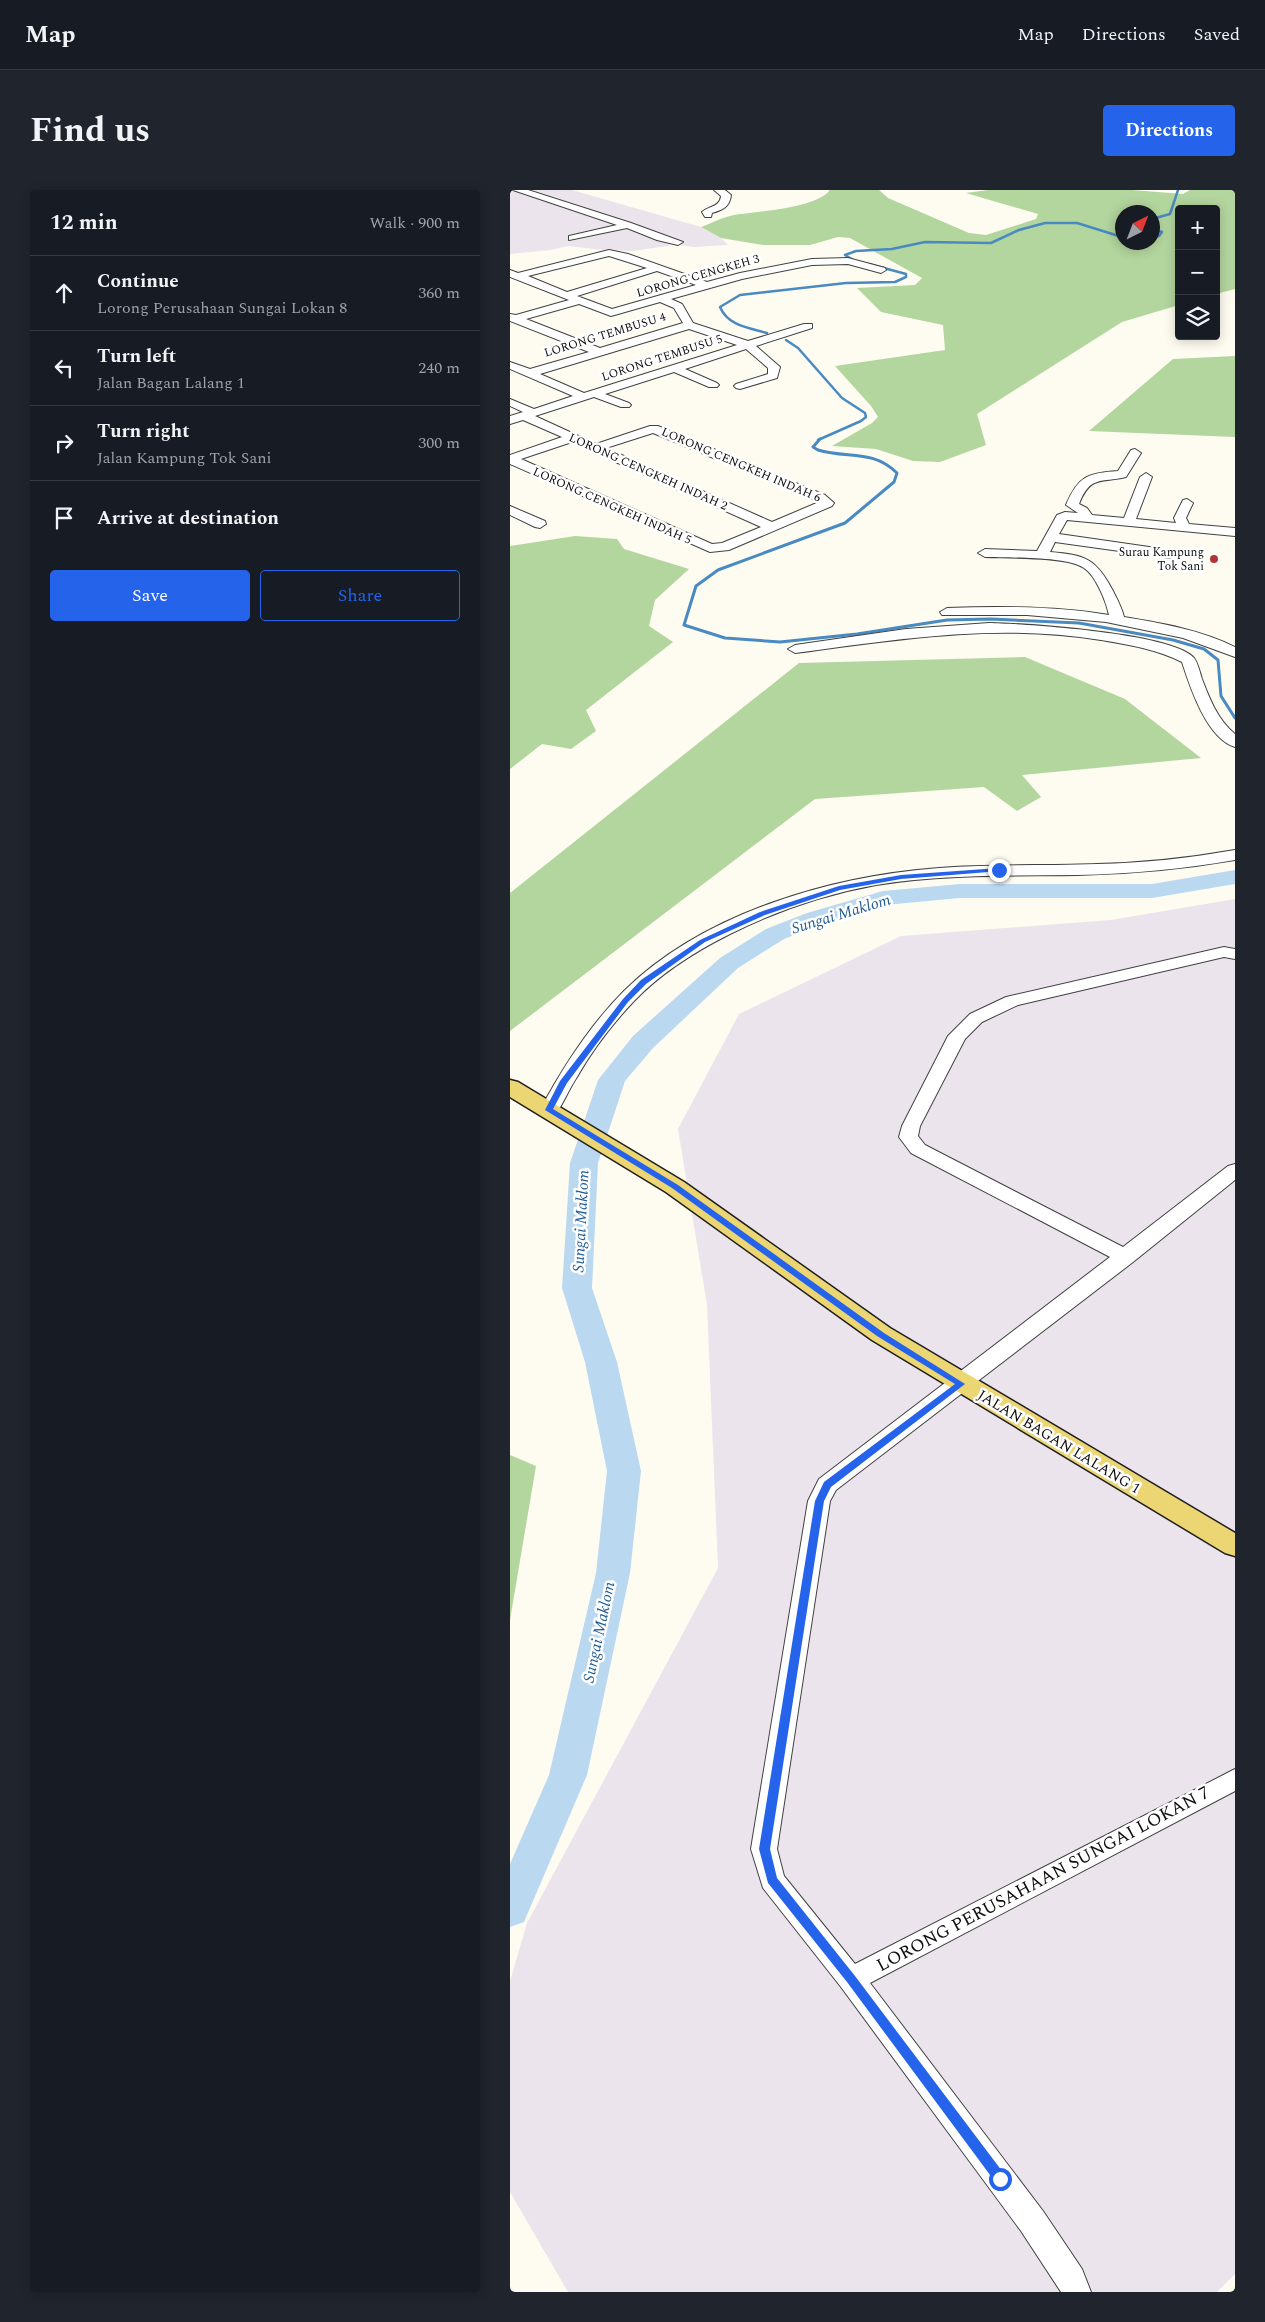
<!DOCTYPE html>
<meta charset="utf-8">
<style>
:root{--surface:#171b24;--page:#20242c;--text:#f1f3f6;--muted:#9ea1a6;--line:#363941;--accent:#2563eb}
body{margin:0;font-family:Spectral,serif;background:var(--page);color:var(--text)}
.controls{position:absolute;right:15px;top:15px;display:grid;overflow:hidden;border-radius:5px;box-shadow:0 2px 12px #0003}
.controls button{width:45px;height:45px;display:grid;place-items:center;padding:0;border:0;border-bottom:1px solid var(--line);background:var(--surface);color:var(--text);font:25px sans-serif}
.compass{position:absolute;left:605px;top:15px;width:45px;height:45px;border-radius:50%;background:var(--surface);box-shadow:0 2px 12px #0003;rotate:42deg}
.stop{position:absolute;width:15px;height:15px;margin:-11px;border:4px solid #2563eb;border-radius:50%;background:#fff}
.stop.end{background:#2563eb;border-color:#fff;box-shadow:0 1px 5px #0008}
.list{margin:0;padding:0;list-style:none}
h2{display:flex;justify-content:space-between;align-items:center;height:65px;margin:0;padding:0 20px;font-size:21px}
h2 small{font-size:16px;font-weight:400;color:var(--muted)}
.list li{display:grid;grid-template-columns:32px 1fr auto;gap:15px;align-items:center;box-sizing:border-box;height:75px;padding:0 20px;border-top:1px solid var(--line)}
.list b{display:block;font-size:19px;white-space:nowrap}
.list p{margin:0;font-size:16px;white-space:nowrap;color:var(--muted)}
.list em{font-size:16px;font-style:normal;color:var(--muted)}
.actions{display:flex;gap:10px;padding:15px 20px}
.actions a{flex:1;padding:11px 0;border:1px solid var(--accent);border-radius:5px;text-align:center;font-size:18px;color:var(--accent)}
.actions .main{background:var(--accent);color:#fff}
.icon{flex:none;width:28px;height:28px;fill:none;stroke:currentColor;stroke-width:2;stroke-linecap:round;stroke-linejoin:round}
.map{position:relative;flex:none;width:725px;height:2102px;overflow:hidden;border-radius:5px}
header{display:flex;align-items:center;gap:30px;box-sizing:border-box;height:70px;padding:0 25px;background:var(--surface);border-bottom:1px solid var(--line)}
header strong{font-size:24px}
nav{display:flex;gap:28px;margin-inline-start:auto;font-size:18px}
.intro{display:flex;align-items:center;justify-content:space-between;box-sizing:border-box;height:120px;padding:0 30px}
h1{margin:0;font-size:35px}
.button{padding:12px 22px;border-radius:5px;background:var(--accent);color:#fff;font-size:18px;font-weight:700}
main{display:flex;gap:30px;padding:0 30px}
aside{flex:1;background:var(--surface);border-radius:5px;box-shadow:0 2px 12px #0003}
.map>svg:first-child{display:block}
</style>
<header>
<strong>Map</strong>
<nav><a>Map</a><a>Directions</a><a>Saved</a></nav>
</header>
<div class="intro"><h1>Find us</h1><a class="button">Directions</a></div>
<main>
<aside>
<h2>12 min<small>Walk · 900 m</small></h2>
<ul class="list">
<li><svg class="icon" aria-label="ahead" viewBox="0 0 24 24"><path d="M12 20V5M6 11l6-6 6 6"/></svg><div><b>Continue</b><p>Lorong Perusahaan Sungai Lokan 8</p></div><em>360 m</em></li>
<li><svg class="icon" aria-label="left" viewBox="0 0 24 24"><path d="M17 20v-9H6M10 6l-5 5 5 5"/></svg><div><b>Turn left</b><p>Jalan Bagan Lalang 1</p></div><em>240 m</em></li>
<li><svg class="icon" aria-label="right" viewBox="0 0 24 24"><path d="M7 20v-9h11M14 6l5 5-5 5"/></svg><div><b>Turn right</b><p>Jalan Kampung Tok Sani</p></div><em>300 m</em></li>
<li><svg class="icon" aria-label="arrive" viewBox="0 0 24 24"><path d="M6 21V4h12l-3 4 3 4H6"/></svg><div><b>Arrive at destination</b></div></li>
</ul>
<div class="actions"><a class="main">Save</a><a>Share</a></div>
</aside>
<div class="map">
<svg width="725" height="2102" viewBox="0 0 725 2102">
<rect width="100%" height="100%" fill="#fefcf1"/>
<g fill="#ece4ec">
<polygon points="0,0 62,0 191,37 211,48 218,55 184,57 161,54 157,56 123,61 93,60 58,56 41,60 0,64"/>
<polygon points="725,709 725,2084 707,2102 58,2102 0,2002 0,1791 17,1733 208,1378 197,1115 168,939 229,824 391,746 601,730"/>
</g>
<g fill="#b3d59e" fill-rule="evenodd">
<path d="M320,0H369L378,8L459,43L476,45L526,29L528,24L456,3L478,0H622L673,4L680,0H725V99L706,104V19H669V115L612,132L467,224L476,255L430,272L403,271L366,259L322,256L362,233L368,227L361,216L325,176L435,160L433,135L371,122L347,98L405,95L412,88L340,48L328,47L300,55H253L211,48L191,37C202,33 213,27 224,25C248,21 305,19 320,0ZM642,22V52H612V22Z"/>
<polygon points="725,166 725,247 579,241 663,169"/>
<polygon points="65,346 107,349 114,359 179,379 145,410 139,436 163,452 76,520 86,541 61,559 32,554 0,579 0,356"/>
<polygon points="515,467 615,509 691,568 512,585 531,607 507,621 474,597 305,609 0,841 0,703 289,473"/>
<polygon points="0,1265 26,1276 0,1430"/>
</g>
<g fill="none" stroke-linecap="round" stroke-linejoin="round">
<g stroke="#488ac1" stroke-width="2.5">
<polyline points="642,29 660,24 668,0"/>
<polyline points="642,39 652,42 649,46 642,47"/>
<polyline points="343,70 335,65 346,61 382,59 415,52 481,53 509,40 535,33 567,33 612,47"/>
<path d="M257,143C239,138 218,136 210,117L230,105L336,93L385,92L396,87V84L359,74"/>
<polyline points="276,150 288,158 332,208 355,223 356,227 351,231 308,250"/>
</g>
<path stroke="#488ac1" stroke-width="3" d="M310,249L303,257L308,260C338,269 363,259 387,283L384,292L335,333L208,380L186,396L174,435L215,448L270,452L347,444L437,430L481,429L569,433L663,450L694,459L708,470L711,506L725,528"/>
<polygon fill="#bad9f1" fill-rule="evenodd" points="725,680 725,694 642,708 450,708 375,715 315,733 274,749 228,778 143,858 115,891 88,973 82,1098 107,1172 131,1281 120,1383 77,1585 14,1732 0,1737 0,1674 39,1585 86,1383 97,1281 75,1172 52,1098 60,973 88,890 123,846 210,768 256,739 297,723 373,701 450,694 642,694"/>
<g stroke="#414141" stroke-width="2">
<g id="minor">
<polygon points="3,0 18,0 121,33 173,52 168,55 147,50 117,38 59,50 59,46 107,35"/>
<path d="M204,0H215L221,5C220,17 212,20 202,23L201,27H195L192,22C199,16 210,17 211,6Z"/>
<path d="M99,60L118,64L197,92L230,83L302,69L338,68L375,78L376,80L371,83L338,74L302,75L232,89L161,109L172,114L183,133L238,151L294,134H302V138L246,156L270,177L267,188L230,199L226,198L224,196L226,194L258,184V178L236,159L175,179L207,193L209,195L207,197H199L164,182L95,204L119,213L121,215L119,217H111L84,207L25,226L86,254L140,236H148L315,305L324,313L322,316L219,360L200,362L0,274V265L52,247L13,230L0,234V226L13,222L0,216V209L24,219L63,206L0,179V172L20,179L79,162L0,131V124L6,125L59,110L0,87V80L8,83ZM99,66L137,78L57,102L18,86ZM147,81L186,95L102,119L67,106ZM150,112L164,118L173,133L90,158L16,129L69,114L101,126ZM179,139L227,155L74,203L30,184ZM143,243L307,311L309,312L262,332L96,258ZM62,252L81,261L251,337L212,353L202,354L11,269Z"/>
<path d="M625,259L631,263L616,287C591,293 580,285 569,314L577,318L582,325L614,328L630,287L636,283L642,287L626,329L666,333L664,328L673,310L677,309L683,313L676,328L679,334L725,338V346L557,330L549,344L660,360L667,364L660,368L545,352L540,362C575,365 586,368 603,401C607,409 612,418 614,427C651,433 691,440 725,457V467L673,448L596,432L517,425H432L430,422L437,418C491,416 546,416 599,425C596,411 586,386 574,378C557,366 497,368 475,367L468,363L475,359L527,361L547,325L555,322L568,323L556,315C568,286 578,283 608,281L621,260Z"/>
<polygon points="0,316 35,331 36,334 30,338 25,337 0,325"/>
<path d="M479,433C515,434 663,443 684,468C688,473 690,483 692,489C700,510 708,530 725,544V557C697,549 680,497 672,472C646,459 620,455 591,450C488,433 388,449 285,463L278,459L285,455L396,439Z"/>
<path d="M725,660V670C673,679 620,684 567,685C500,686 433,684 366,695C316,704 266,721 220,744C186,761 152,782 125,810C103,833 83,859 67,887C59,899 54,912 46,924L39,926L32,924L30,920C53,877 80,835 114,801C193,723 321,686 429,678C482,674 534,676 587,674C634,673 679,668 725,660Z"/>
<polygon points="714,757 725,759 725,769 714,767 508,815 472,832 455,849 410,936 408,946 415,955 613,1057 718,976 725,974 725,990 623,1072 326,1300 320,1311 267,1659 274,1686 345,1774 725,1579 725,1601 360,1793 533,2021 572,2079 581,2102 551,2102 511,2041 331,1797 253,1698 241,1659 298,1311 309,1289 600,1067 401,963 389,947 392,936 438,846 460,824 496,807"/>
</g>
</g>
<g stroke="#1f1f1f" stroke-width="3">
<polygon id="major" points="0,890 8,892 174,992 380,1138 725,1343 725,1366 715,1363 362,1150 156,1002 0,907"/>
</g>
<use href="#minor" fill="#fff" fill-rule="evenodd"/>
<use href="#major" fill="#ecd573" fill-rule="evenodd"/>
</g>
<polygon fill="#2563eb" points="489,678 491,681 391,689 330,700 255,725 195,752 136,794 118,812 57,893 43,919 168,995 374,1143 455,1194 321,1297 314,1311 260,1659 267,1688 345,1786 495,1985 496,1989 495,1993 490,1995 486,1993 337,1792 258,1693 249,1659 305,1311 314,1292 445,1194 367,1146 162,998 35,920 50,891 113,809 131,790 190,750 250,722 329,696 391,685"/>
<circle fill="#b23433" stroke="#fff" stroke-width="2" cx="704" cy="369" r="5"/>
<g text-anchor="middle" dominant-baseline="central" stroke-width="5" stroke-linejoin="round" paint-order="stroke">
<g font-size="12" fill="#0e0e0e" stroke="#fff">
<text transform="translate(188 86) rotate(-16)">LORONG CENGKEH 3</text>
<text transform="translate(95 145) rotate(-17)">LORONG TEMBUSU 4</text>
<text transform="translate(152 168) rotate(-18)">LORONG TEMBUSU 5</text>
<text transform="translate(231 275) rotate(23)">LORONG CENGKEH INDAH 6</text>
<text transform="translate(138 282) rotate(24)">LORONG CENGKEH INDAH 2</text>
<text transform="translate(102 316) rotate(24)">LORONG CENGKEH INDAH 5</text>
</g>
<g font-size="12" fill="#0e0e0e" stroke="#fff" text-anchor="end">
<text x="694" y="362">Surau Kampung<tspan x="694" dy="14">Tok Sani</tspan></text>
</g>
<g font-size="15" fill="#0e0e0e" stroke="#fff">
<text transform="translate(549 1252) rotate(31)">JALAN BAGAN LALANG 1</text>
</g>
<g font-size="16" font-style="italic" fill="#235d95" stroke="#fff">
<text transform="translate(331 724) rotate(-17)">Sungai Maklom</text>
<text transform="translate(71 1031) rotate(-87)">Sungai Maklom</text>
<text transform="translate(89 1442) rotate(-78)">Sungai Maklom</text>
</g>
<g font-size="18" fill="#0e0e0e" stroke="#fff">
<text transform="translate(533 1689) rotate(-28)">LORONG PERUSAHAAN SUNGAI LOKAN 7</text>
</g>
</g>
</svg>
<div class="controls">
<button>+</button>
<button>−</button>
<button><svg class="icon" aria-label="layers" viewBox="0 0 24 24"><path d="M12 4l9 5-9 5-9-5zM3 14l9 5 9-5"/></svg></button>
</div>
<svg class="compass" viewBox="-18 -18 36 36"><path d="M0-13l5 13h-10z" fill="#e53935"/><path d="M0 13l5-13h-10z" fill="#9ea1a6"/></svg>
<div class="stop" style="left:490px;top:1989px"></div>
<div class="stop end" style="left:489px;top:680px"></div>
</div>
</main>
